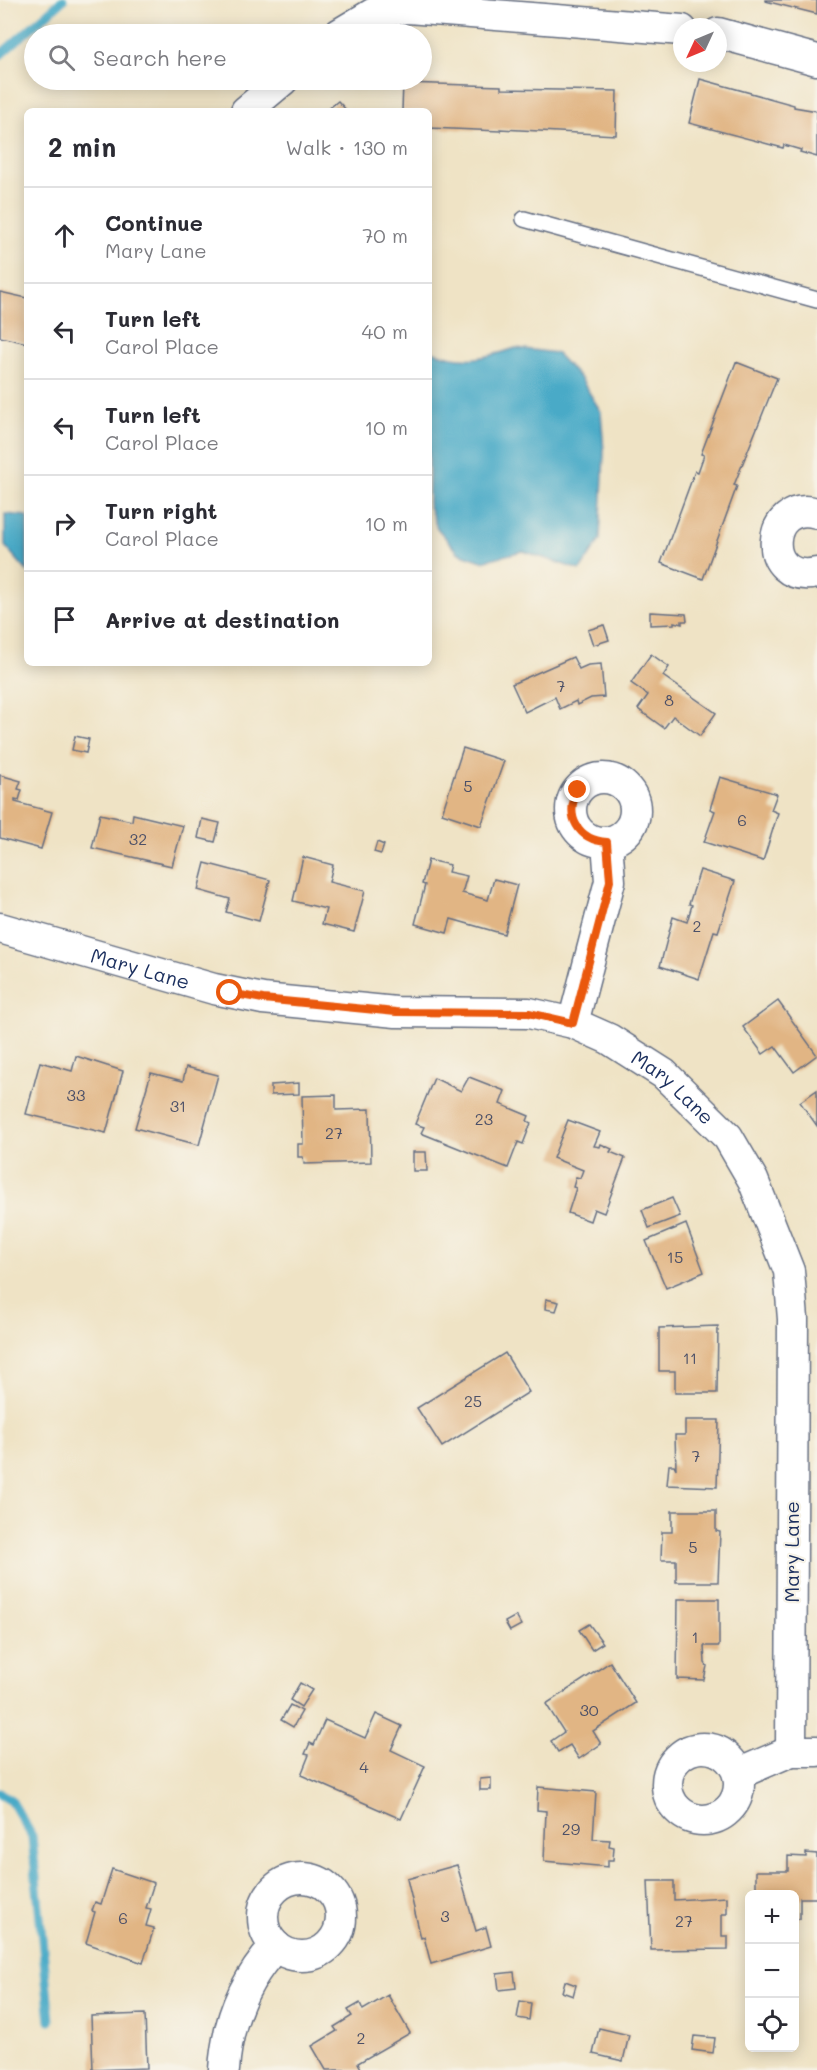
<!DOCTYPE html>
<meta charset="utf-8">
<style>
:root{--surface:#fff;--page:#f7f7f7;--text:#2b2b33;--muted:#7c7c81;--line:#e1e1e2}
body{margin:0;font-family:Mali,sans-serif;background:var(--page);color:var(--text)}
.controls{position:absolute;right:18px;bottom:18px;display:grid;overflow:hidden;border-radius:9px;box-shadow:0 3px 15px #0003}
.controls button{width:54px;height:54px;display:grid;place-items:center;padding:0;border:0;border-bottom:2px solid var(--line);background:var(--surface);color:var(--text);font:30px sans-serif}
.compass{position:absolute;left:673px;top:18px;width:54px;height:54px;border-radius:50%;background:var(--surface);box-shadow:0 3px 15px #0003;rotate:226deg}
.stop{position:absolute;width:18px;height:18px;margin:-14px;border:4px solid #ea580c;border-radius:50%;background:#fff}
.stop.end{background:#ea580c;border-color:#fff;box-shadow:0 2px 6px #0008}
.list{margin:0;padding:0;list-style:none}
h2{display:flex;justify-content:space-between;align-items:center;height:78px;margin:0;padding:0 24px;font-size:26px}
h2 small{font-size:20px;font-weight:400;color:var(--muted)}
.list li{display:grid;grid-template-columns:39px 1fr auto;gap:18px;align-items:center;box-sizing:border-box;height:96px;padding:0 24px;border-top:2px solid var(--line)}
.list b{display:block;font-size:22px;white-space:nowrap}
.list p{margin:0;font-size:20px;white-space:nowrap;color:var(--muted)}
.list em{font-size:20px;font-style:normal;color:var(--muted)}
.icon{flex:none;width:33px;height:33px;fill:none;stroke:currentColor;stroke-width:2;stroke-linecap:round;stroke-linejoin:round}
.map{position:relative;flex:none;width:817px;height:2070px;overflow:hidden}
.search{position:absolute;background:var(--surface);box-shadow:0 3px 15px #0003;left:24px;top:24px;width:408px;height:66px;display:flex;align-items:center;gap:15px;box-sizing:border-box;padding:0 21px;border-radius:33px;color:var(--muted);font-size:22px}
.panel{position:absolute;background:var(--surface);box-shadow:0 3px 15px #0003;left:24px;top:108px;width:408px;height:558px;border-radius:9px}
.map>svg:first-child{display:block}
</style>
<div class="map">
<svg width="817" height="2070" viewBox="0 0 817 2070">
<rect width="100%" height="100%" fill="#f7f3e8"/>
<filter id="ink" filterUnits="userSpaceOnUse"><feTurbulence type="fractalNoise" baseFrequency=".0167" numOctaves="2"/><feDisplacementMap in="SourceGraphic" scale="12" xChannelSelector="R" yChannelSelector="G"/><feConvolveMatrix kernelMatrix="1 2 1 2 8 2 1 2 1" color-interpolation-filters="sRGB"/></filter>
<filter id="wash" filterUnits="userSpaceOnUse"><feTurbulence type="fractalNoise" baseFrequency=".008" numOctaves="4" result="noise"/><feDisplacementMap in="SourceGraphic" scale="24" xChannelSelector="R" yChannelSelector="G"/><feGaussianBlur stdDeviation="1.35" result="paint"/><feColorMatrix in="noise" values="0 0 0 0 0 0 0 0 0 0 0 0 0 0 0 0 0 1.4 0 .05"/><feComposite in="paint" operator="in"/></filter>
<g filter="url(#wash)">
<rect width="100%" height="100%" fill="#efe3c5"/>
<g fill="#48aac7" stroke="#326c92" stroke-width="1.5">
<path d="M516,348L556,353L581,379L601,412L604,452L600,540L580,570L523,551L482,561L459,553L437,528L429,506V350C464,364 482,359 516,348Z"/>
<polygon points="5,514 27,516 27,571 5,546"/>
</g>
<g fill="none" stroke-linecap="round" stroke-linejoin="round">
<g stroke="#48aac7" stroke-width="9">
<polyline points="0,55 63,0"/>
<polyline points="0,1793 11,1800 32,1836 50,2021"/>
</g>
</g>
<g id="blocks">
<g fill="#e1b584">
<polygon points="765,0 817,0 817,14 765,1"/>
<polygon points="700,79 794,105 794,107 817,111 817,157 800,152 801,150 784,145 783,148 689,123"/>
<polygon points="403,83 501,86 501,89 617,91 616,135 500,129 500,131 429,128 429,111 402,111"/>
<polygon points="338,101 347,111 326,111"/>
<polygon points="0,292 27,298 27,343 0,337"/>
<polygon points="736,362 777,378 734,485 737,486 703,579 661,563 695,471 698,472 704,455 701,454"/>
<polygon points="650,612 686,614 687,621 682,621 682,624 674,622 674,624 650,625"/>
<polygon points="604,625 609,640 593,645 588,630"/>
<polygon points="651,654 669,667 663,676 716,713 700,736 673,716 664,728 638,709 648,695 631,683"/>
<polygon points="573,657 579,669 588,665 601,664 604,697 591,698 577,705 576,701 560,709 555,697 525,712 512,684"/>
<polygon points="75,736 89,739 86,753 72,750"/>
<polygon points="463,748 504,761 481,826 442,813"/>
<polygon points="0,775 21,781 18,789 22,790 19,800 15,799 15,802 52,812 41,849 0,838"/>
<polygon points="720,777 777,794 771,810 778,813 763,861 704,842 715,811 710,809"/>
<polygon points="100,814 132,821 133,814 183,826 172,866 92,848"/>
<polygon points="202,819 220,823 215,842 198,838"/>
<polygon points="377,842 384,845 381,854 374,852"/>
<polygon points="303,857 333,865 329,882 365,891 354,932 322,924 326,909 293,901"/>
<polygon points="428,860 450,865 448,872 467,876 462,893 488,900 494,879 517,885 504,934 451,919 447,933 415,924 425,885 422,884"/>
<polygon points="205,863 270,880 259,921 226,912 230,899 198,890"/>
<polygon points="700,870 735,881 718,932 714,931 699,979 660,966 673,917 687,922 692,905 689,904"/>
<polygon points="778,1001 817,1055 794,1072 775,1046 763,1054 743,1027"/>
<polygon points="76,1056 123,1071 106,1133 26,1114 40,1062 72,1071"/>
<polygon points="186,1067 218,1075 199,1145 135,1128 151,1073 183,1081"/>
<polygon points="469,1077 505,1091 500,1104 529,1116 527,1121 531,1123 523,1144 518,1142 508,1168 421,1133 424,1127 415,1124 434,1078 461,1091"/>
<polygon points="299,1083 299,1094 271,1095 271,1085"/>
<polygon points="817,1090 817,1126 800,1102"/>
<polygon points="336,1095 336,1110 370,1109 371,1162 304,1164 303,1157 298,1157 298,1144 303,1144 302,1096"/>
<polygon points="568,1120 600,1132 594,1146 600,1147 601,1144 612,1149 610,1152 625,1158 604,1213 594,1209 590,1221 568,1213 576,1188 573,1187 576,1177 580,1178 583,1170 553,1158"/>
<polygon points="413,1152 426,1152 427,1171 413,1171"/>
<polygon points="672,1198 680,1216 649,1228 642,1210"/>
<polygon points="686,1224 704,1272 666,1288 646,1241"/>
<polygon points="546,1299 559,1302 556,1311 545,1309"/>
<polygon points="718,1326 717,1393 675,1393 675,1371 659,1371 659,1328"/>
<polygon points="505,1353 529,1392 442,1447 417,1408"/>
<polygon points="685,1420 719,1420 717,1487 667,1485 669,1465 674,1465 676,1469 675,1435 685,1435"/>
<polygon points="672,1511 716,1511 716,1531 720,1532 718,1582 676,1582 676,1560 661,1560 662,1532 672,1532"/>
<polygon points="678,1599 719,1599 719,1646 704,1646 705,1663 707,1666 704,1680 677,1679"/>
<polygon points="516,1616 521,1625 510,1631 505,1622"/>
<polygon points="589,1624 603,1643 592,1650 579,1630"/>
<polygon points="610,1662 636,1703 593,1731 601,1744 579,1759 570,1745 558,1752 551,1741 564,1732 546,1704"/>
<polygon points="300,1683 312,1690 301,1707 290,1700"/>
<polygon points="290,1705 302,1711 293,1727 281,1720"/>
<polygon points="376,1714 402,1726 391,1750 425,1766 401,1819 301,1775 309,1755 305,1754 310,1743 314,1745 325,1720 365,1738"/>
<polygon points="491,1778 491,1790 480,1790 480,1779"/>
<polygon points="538,1787 596,1792 593,1839 610,1840 609,1846 614,1847 613,1860 608,1860 608,1867 544,1861 546,1811 537,1810"/>
<polygon points="806,1853 817,1854 817,1898 800,1898 800,1919 794,1919 794,1894 756,1894 756,1871 788,1871 788,1856 806,1857"/>
<polygon points="457,1865 476,1931 486,1927 491,1946 431,1964 424,1937 421,1938 407,1879"/>
<polygon points="112,1869 154,1883 146,1908 151,1909 146,1926 154,1928 143,1963 86,1943 95,1912 92,1911 95,1902 101,1904"/>
<polygon points="648,1881 674,1881 674,1900 727,1897 727,1914 722,1914 722,1936 728,1936 728,1949 651,1950"/>
<polygon points="514,1972 516,1988 499,1990 497,1974"/>
<polygon points="565,1981 576,1985 573,1996 562,1992"/>
<polygon points="388,1995 410,2033 358,2063 362,2070 326,2070 312,2046 337,2031 334,2027 352,2016 348,2010 360,2003 363,2010"/>
<polygon points="520,2001 531,2003 529,2020 517,2018"/>
<polygon points="145,2014 147,2068 93,2070 91,2016"/>
<polygon points="599,2028 629,2035 623,2061 593,2054"/>
<polygon points="694,2036 715,2038 713,2053 692,2050"/>
</g>
</g>
</g>
<g filter="url(#ink)">
<use href="#blocks" fill-opacity="0" stroke="#656e82" stroke-width="1.5"/>
<g fill="none" stroke-linecap="round" stroke-linejoin="round">
<g stroke="#656e82" stroke-width="18">
<polyline id="service" points="524,219 817,300"/>
</g>
<g stroke="#656e82" stroke-width="33">
<g id="minor">
<polyline points="718,33 817,60"/>
<polyline points="339,34 374,13 408,8 682,30"/>
<polyline points="246,111 283,80"/>
<path d="M817,513C765,498 759,585 817,573"/>
<circle cx="603" cy="810" r="32"/>
<path id="s1" d="M0,928L214,989L263,999L396,1012L529,1013L573,1023L609,1039L664,1074L728,1137L753,1180L789,1271L793,1319L791,1751"/>
<polyline points="573,1023 610,881 607,842"/>
<circle cx="703" cy="1784" r="36"/>
<polyline points="738,1774 791,1751 817,1751"/>
<circle cx="302" cy="1917" r="39"/>
<path d="M224,2070C227,2023 244,1980 276,1946"/>
</g>
</g>
<use href="#service" stroke="#fff" stroke-width="15"/>
<use href="#minor" stroke="#fff" stroke-width="30"/>
</g>
</g>
<g fill="none" stroke-linecap="round" stroke-linejoin="round" filter="url(#ink)">
<path stroke="#ea580c" stroke-width="8" d="M230,993L263,999L396,1012L529,1013L573,1023L610,881L607,842C578,840 564,816 578,790"/>
</g>
<g text-anchor="middle" dominant-baseline="central" stroke-width="4.5" stroke-linejoin="round" paint-order="stroke">
<g font-size="16" fill="#4c5068">
<text x="561" y="685">7</text>
<text x="669" y="699">8</text>
<text x="468" y="785">5</text>
<text x="742" y="819">6</text>
<text x="138" y="838">32</text>
<text x="697" y="925">2</text>
<text x="76" y="1094">33</text>
<text x="178" y="1105">31</text>
<text x="484" y="1118">23</text>
<text x="334" y="1132">27</text>
<text x="675" y="1256">15</text>
<text x="690" y="1357">11</text>
<text x="473" y="1400">25</text>
<text x="696" y="1455">7</text>
<text x="693" y="1546">5</text>
<text x="695" y="1636">1</text>
<text x="589" y="1709">30</text>
<text x="364" y="1766">4</text>
<text x="571" y="1828">29</text>
<text x="445" y="1915">3</text>
<text x="123" y="1917">6</text>
<text x="684" y="1920">27</text>
<text x="361" y="2037">2</text>
</g>
<g font-size="20" fill="#1b2f5e" stroke="#f7f3e8">
<text stroke="none"><textPath href="#s1" startOffset="146">Mary Lane</textPath></text>
<text stroke="none"><textPath href="#s1" startOffset="704">Mary Lane</textPath></text>
<text transform="translate(791 1552) rotate(-90)">Mary Lane</text>
</g>
</g>
</svg>
<div class="controls">
<button>+</button>
<button>−</button>
<button><svg class="icon" aria-label="locate" viewBox="0 0 24 24"><circle cx="12" cy="12" r="6"/><path d="M12 2v4M12 18v4M2 12h4M18 12h4"/></svg></button>
</div>
<svg class="compass" viewBox="-18 -18 36 36"><path d="M0-13l5 13h-10z" fill="#e53935"/><path d="M0 13l5-13h-10z" fill="#7c7c81"/></svg>
<div class="stop" style="left:230px;top:993px"></div>
<div class="stop end" style="left:578px;top:790px"></div>
<div class="search"><svg class="icon" aria-label="search" viewBox="0 0 24 24"><circle cx="10" cy="10" r="6"/><path d="M15 15l6 6"/></svg>Search here</div>
<section class="panel">
<h2>2 min<small>Walk · 130 m</small></h2>
<ul class="list">
<li><svg class="icon" aria-label="ahead" viewBox="0 0 24 24"><path d="M12 20V5M6 11l6-6 6 6"/></svg><div><b>Continue</b><p>Mary Lane</p></div><em>70 m</em></li>
<li><svg class="icon" aria-label="left" viewBox="0 0 24 24"><path d="M17 20v-9H6M10 6l-5 5 5 5"/></svg><div><b>Turn left</b><p>Carol Place</p></div><em>40 m</em></li>
<li><svg class="icon" aria-label="left" viewBox="0 0 24 24"><path d="M17 20v-9H6M10 6l-5 5 5 5"/></svg><div><b>Turn left</b><p>Carol Place</p></div><em>10 m</em></li>
<li><svg class="icon" aria-label="right" viewBox="0 0 24 24"><path d="M7 20v-9h11M14 6l5 5-5 5"/></svg><div><b>Turn right</b><p>Carol Place</p></div><em>10 m</em></li>
<li><svg class="icon" aria-label="arrive" viewBox="0 0 24 24"><path d="M6 21V4h12l-3 4 3 4H6"/></svg><div><b>Arrive at destination</b></div></li>
</ul>
</section>
</div>
